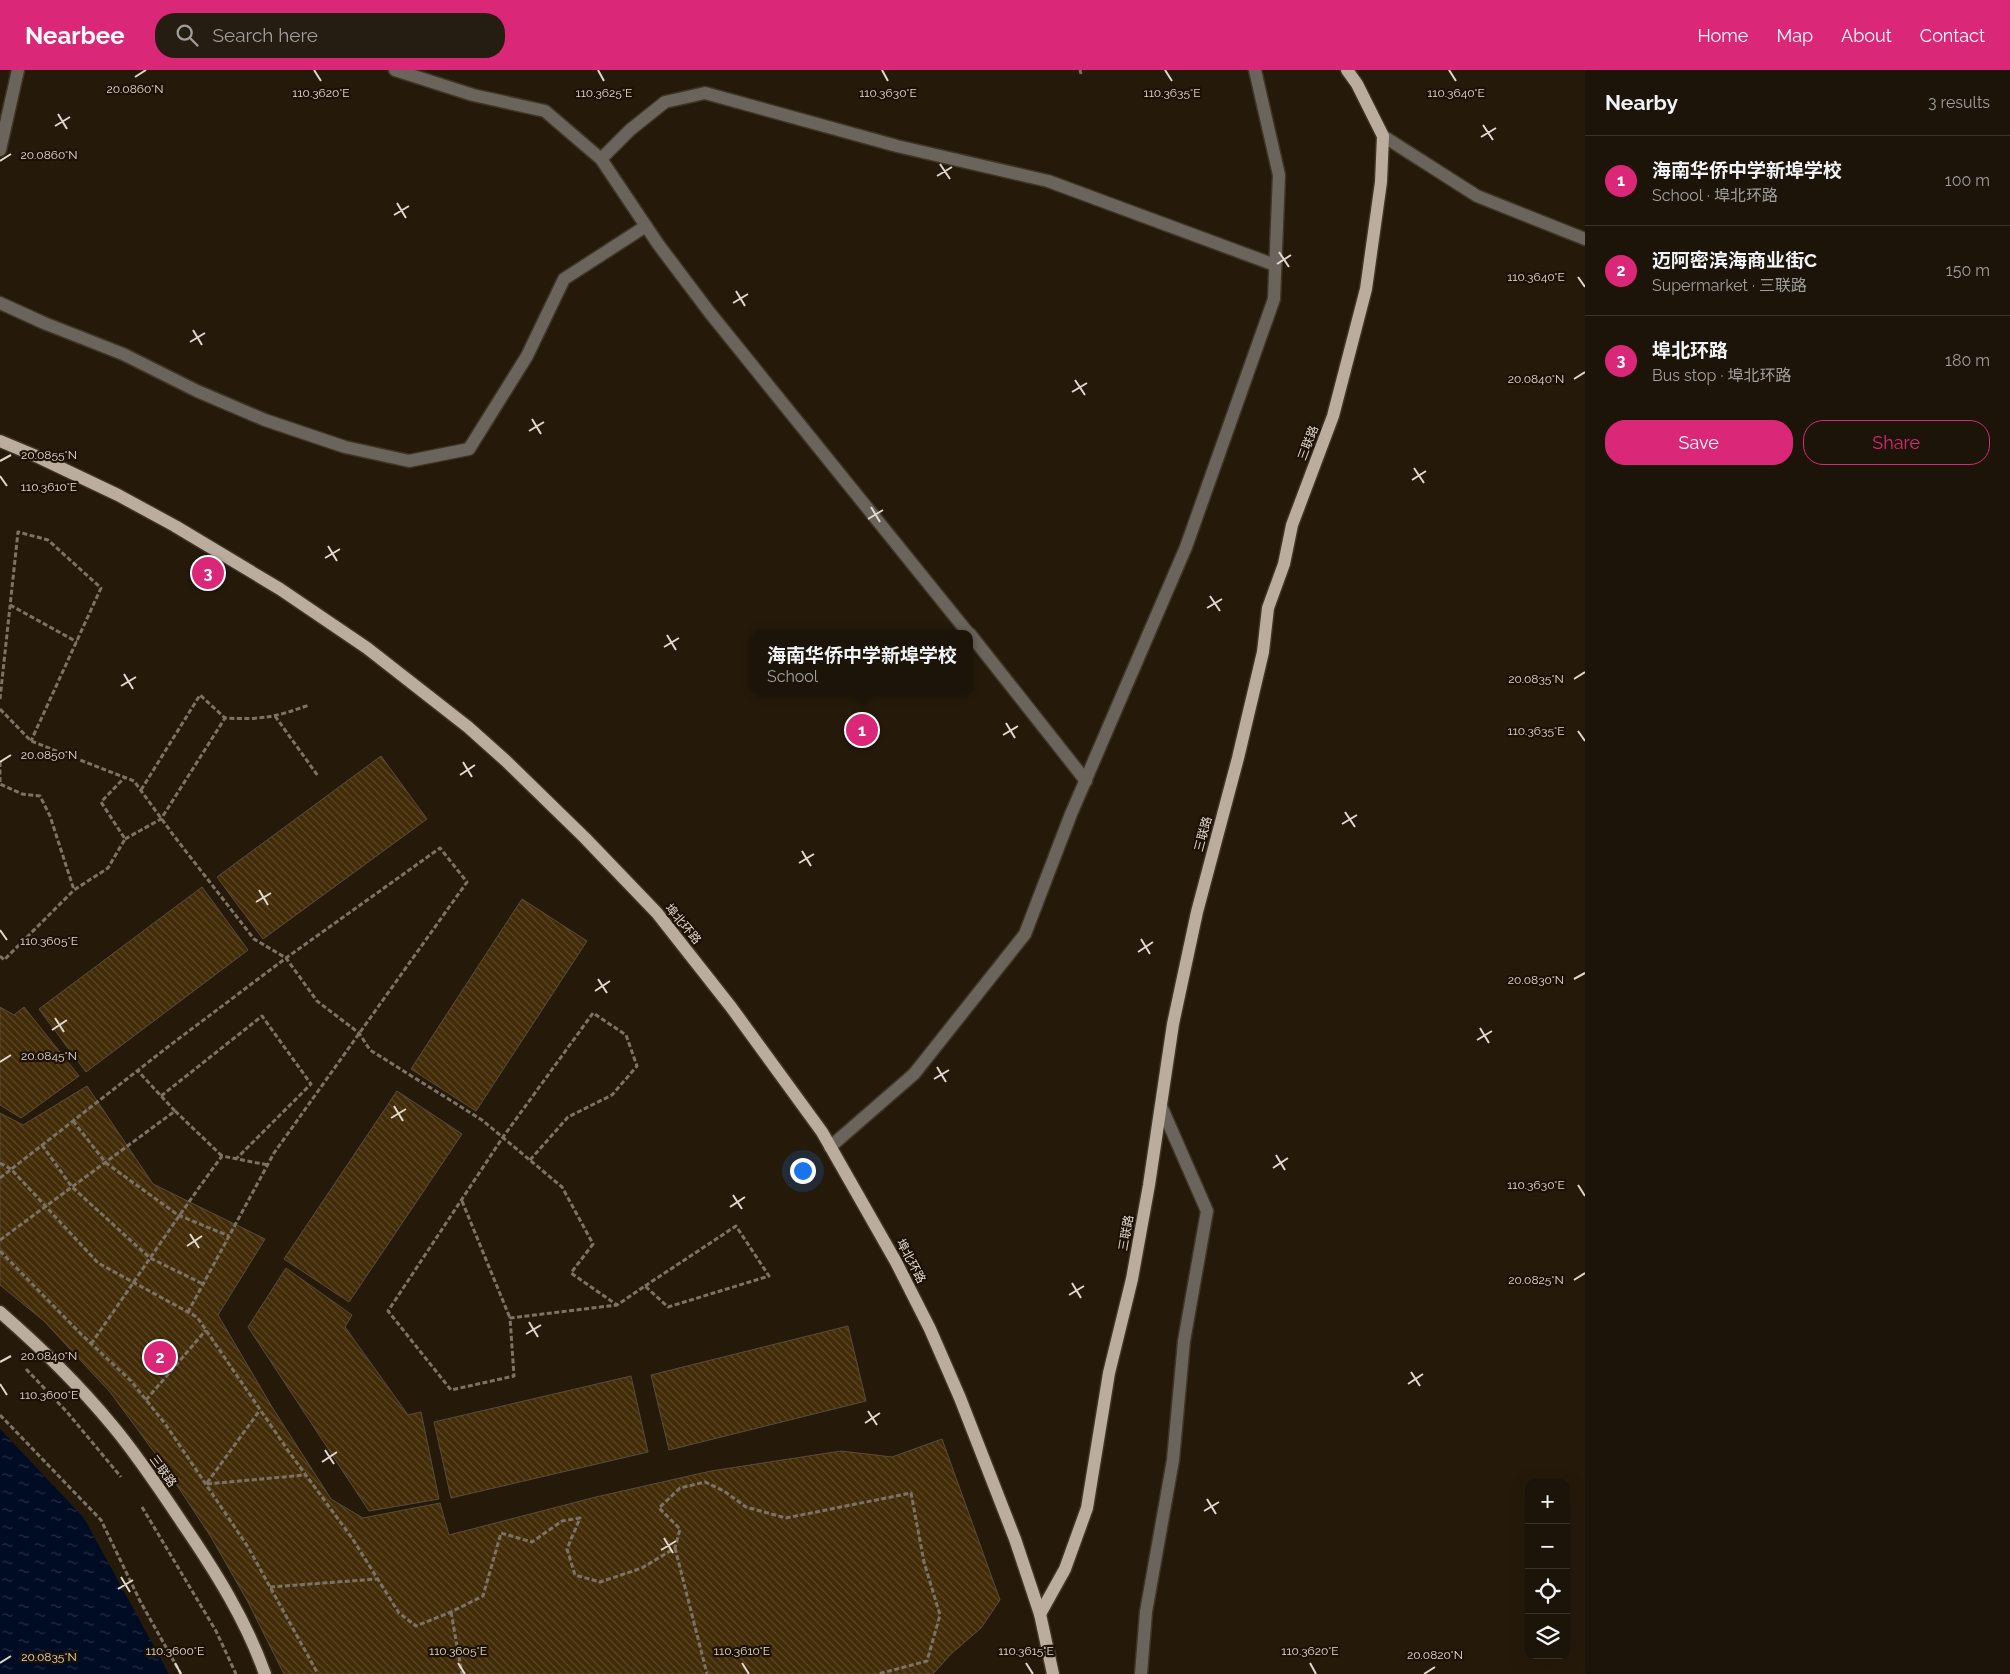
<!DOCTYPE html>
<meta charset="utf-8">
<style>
:root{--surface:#1c1408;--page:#251d12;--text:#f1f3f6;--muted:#a09e9c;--line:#3a3329;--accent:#db2777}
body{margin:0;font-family:Raleway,"Noto Sans SC",sans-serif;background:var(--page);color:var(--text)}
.controls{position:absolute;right:15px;bottom:15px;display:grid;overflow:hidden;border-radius:10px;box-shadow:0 5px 20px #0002}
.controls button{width:45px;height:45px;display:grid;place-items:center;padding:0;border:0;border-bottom:1px solid var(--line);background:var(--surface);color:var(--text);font:25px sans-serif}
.you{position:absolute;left:802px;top:1100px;width:18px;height:18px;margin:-12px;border:4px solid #fff;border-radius:50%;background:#1a73e8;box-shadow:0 0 0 8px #1a73e833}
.badge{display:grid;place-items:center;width:32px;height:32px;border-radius:50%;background:var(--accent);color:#fff;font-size:16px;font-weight:700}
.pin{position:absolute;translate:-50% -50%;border:2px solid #fff;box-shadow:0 1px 5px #0006}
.popup{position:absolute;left:751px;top:560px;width:222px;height:65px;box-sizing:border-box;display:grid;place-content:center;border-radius:10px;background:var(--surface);filter:drop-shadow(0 1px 4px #0005);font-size:16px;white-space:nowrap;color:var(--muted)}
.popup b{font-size:19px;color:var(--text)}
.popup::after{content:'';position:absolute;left:50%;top:100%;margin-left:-10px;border:10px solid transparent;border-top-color:var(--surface)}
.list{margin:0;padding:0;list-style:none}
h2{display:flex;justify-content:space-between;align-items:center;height:65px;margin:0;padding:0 20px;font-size:21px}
h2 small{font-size:16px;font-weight:400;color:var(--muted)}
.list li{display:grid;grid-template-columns:32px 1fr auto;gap:15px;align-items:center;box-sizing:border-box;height:90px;padding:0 20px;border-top:1px solid var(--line)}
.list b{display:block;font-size:19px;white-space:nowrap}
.list p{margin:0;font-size:16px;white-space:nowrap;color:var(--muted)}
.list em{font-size:16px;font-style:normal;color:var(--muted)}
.actions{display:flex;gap:10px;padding:15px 20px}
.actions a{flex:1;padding:11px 0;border:1px solid var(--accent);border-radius:20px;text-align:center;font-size:18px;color:var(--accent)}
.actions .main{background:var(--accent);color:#fff}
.icon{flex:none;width:28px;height:28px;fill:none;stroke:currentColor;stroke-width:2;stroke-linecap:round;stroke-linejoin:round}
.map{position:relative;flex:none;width:1585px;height:1604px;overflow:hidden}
header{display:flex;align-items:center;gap:30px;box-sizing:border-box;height:70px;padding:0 25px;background:var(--accent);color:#fff}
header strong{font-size:24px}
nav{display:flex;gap:28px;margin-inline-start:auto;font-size:18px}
.search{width:350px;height:45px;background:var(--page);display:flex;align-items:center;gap:12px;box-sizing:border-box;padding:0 18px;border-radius:20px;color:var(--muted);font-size:19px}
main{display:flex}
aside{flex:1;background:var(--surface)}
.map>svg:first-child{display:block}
</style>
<header>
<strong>Nearbee</strong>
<div class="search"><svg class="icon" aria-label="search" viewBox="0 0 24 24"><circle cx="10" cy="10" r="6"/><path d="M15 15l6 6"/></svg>Search here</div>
<nav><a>Home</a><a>Map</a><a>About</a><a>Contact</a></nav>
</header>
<main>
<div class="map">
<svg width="1585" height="1604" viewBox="0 0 1585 1604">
<defs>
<pattern id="water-ripples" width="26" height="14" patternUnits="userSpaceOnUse" patternTransform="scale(1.25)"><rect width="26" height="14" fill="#000c23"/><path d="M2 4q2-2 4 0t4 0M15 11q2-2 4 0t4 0" fill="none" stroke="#252f42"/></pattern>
<pattern id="building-back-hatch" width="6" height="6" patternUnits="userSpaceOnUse" patternTransform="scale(1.25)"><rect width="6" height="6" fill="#422b07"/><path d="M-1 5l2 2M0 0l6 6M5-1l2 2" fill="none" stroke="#5d492a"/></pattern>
</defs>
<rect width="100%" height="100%" fill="#251a0a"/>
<polygon fill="url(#water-ripples)" points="0,1359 84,1448 169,1604 0,1604"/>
<g fill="url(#building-back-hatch)" stroke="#594c3b">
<polygon points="381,686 427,749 263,869 217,807"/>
<polygon points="202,817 248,880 86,1002 39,939"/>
<polygon points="522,829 587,871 476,1041 411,999"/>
<polygon points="0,937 14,945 24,937 79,1006 21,1048 0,1035"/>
<polygon points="87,1016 153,1114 265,1169 218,1245 272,1337 331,1429 363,1448 440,1433 449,1465 596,1427 711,1401 841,1381 892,1387 942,1369 1000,1530 981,1558 951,1584 933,1604 284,1604 248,1532 211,1467 163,1394 110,1322 44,1251 0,1215 0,1043 23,1055"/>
<polygon points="397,1021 462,1064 349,1232 284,1189"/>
<polygon points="286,1198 352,1245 345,1257 408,1345 421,1342 439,1429 369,1441 248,1257"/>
<polygon points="848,1256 866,1331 669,1380 651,1305"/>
<polygon points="631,1306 648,1382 451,1428 434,1352"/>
</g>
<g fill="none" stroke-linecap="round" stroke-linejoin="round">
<g stroke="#3f3525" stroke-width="15">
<g id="minor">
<polyline points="395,0 473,25 545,41 601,89 658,174 710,243 969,564"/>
<polyline points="1383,66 1477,126 1585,169"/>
<polyline points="0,80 18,0"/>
<polyline points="601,89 630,60 665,32 705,23 897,76 1048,111 1275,195"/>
<polyline points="0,233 44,253 123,284 197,321 265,350 345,377 409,391 469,379 527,286 564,209 646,156"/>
<polyline points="970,564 1086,711"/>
<polyline points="830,1077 914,1004 1025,864 1071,744 1186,477 1274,229 1279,105 1255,0"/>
<polyline points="1141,1604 1146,1542 1173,1390 1184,1271 1207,1141 1161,1036"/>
</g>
</g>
<g stroke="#3f3525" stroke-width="15">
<g id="major">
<polyline points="0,371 36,386 118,425 175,456 280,519 367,578 468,657 506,691 585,768 657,843 731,937 822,1062 896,1192 930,1259 960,1328 1015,1469 1040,1544 1053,1604"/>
<path d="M0,1242C39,1276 79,1315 112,1355C138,1386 161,1421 183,1454C215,1501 246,1550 265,1604"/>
<polyline points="1040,1544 1065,1499 1087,1438 1109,1303 1132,1209 1149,1115 1173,954 1197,842 1238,688 1263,582 1268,538 1284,494 1292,455 1333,346 1366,219 1381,112 1383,66 1357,14 1347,0"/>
</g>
</g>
<g stroke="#7c7366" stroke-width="3" stroke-dasharray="5 2.5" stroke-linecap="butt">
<polyline points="1080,0 1081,4"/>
<polyline points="10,535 77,572"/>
<polyline points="0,629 18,462 48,470 101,518 31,671"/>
<polyline points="0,639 31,671 134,711 174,766 254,869 286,888 317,931 359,963 370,980 482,1050 562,1117 593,1174 571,1203 617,1235 645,1216 668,1237 769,1206 736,1156 645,1216"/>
<polyline points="275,646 318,706"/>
<polyline points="0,692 0,714 22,724 40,726 50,746 74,820 108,798 125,769 101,732 125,707"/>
<polyline points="141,720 200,625 225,648"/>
<path d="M125,769L161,749L225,648C261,650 276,647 309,635"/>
<polyline points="0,886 4,890 74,820"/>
<polyline points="161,1026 262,946 311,1014 237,1088"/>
<polyline points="175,1041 222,1086"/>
<polyline points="73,1051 106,1093 178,1145 229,1166"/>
<polyline points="42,1075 72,1117 150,1188 203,1214"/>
<polyline points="530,1090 568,1047 612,1025 637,996 626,965 593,943 503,1067 388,1241 451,1320 514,1306 510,1248 617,1235"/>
<polyline points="0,1093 11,1099 98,1193 197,1247 289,1382 352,1468 399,1543 416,1556 451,1542 483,1526 501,1463 532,1472 562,1451 580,1448 567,1479 575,1505 600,1512 642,1498 675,1478 680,1459 659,1438 680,1418 705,1412 724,1421 746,1437 786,1448 911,1423 924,1492 940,1545 927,1591 878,1604"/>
<polyline points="0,1108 169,976 286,888 440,778 467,812 274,1083 188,1242"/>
<polyline points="462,1131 510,1248"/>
<polyline points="0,1170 175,1041 138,1001"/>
<polyline points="0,1181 81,1264 131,1311 166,1355 248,1477 318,1604"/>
<path d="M91,1274C135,1211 177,1147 222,1086L268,1095"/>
<polyline points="26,1299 67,1342 121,1407"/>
<polyline points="146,1330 206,1260"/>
<polyline points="0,1345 101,1450 140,1531 181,1604"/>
<polyline points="207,1413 260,1340"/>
<polyline points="207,1414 305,1405"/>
<polyline points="142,1437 216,1561 236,1604"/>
<polyline points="675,1478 707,1604"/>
<polyline points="270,1517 377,1509"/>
<polyline points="451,1542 462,1604"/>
</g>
<use href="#minor" stroke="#6b645c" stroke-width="12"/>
<use href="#major" stroke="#bbad9d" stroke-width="12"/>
</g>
<path fill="none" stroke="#e0d8ce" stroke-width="2" d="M314,0L321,11M598,0L604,11M882,0L888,11M1165,0L1172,11M1449,0L1456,11M135,7L146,0M58,44L67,59M1483,55L1493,70M55,56L70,47M1481,67L1496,58M0,91L11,84M940,94L950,109M937,106L952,97M397,133L406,148M394,145L409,136M1279,182L1289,197M1277,194L1291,185M1578,207L1585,217M736,221L745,236M733,233L748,224M193,260L202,275M190,272L205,263M1574,309L1585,302M1075,310L1085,325M1072,322L1087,313M532,349L541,364M529,361L544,352M0,391L11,385M1414,398L1424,413M0,406L7,416M1412,410L1426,401M871,437L880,452M868,449L883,440M328,476L337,491M325,488L340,479M1210,526L1220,541M1207,538L1222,529M667,565L676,580M664,577L679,568M124,604L133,619M1574,609L1585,602M121,616L136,607M1006,653L1015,668M1578,661L1585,671M1003,665L1018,656M0,692L11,685M463,692L472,707M460,705L475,695M1345,742L1355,757M1342,754L1357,745M802,781L811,796M799,793L814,784M259,820L268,835M256,832L271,823M0,860L7,870M1141,869L1150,884M1138,882L1153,872M598,909L607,923M1574,909L1585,903M595,921L610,911M55,948L64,962M1480,958L1489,973M52,960L67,950M1477,970L1492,961M0,992L11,985M937,997L946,1012M934,1009L949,1000M394,1036L403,1051M391,1048L406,1039M1276,1085L1285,1100M1273,1098L1288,1088M1578,1115L1585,1126M733,1125L742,1139M730,1137L745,1127M190,1164L199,1178M187,1176L202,1166M1574,1210L1585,1203M1072,1213L1081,1228M1069,1225L1084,1216M529,1252L538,1267M526,1264L541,1255M0,1292L11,1286M1411,1302L1420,1316M0,1314L7,1325M1408,1314L1423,1304M868,1341L877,1355M865,1353L880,1343M325,1380L334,1394M322,1392L337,1382M1207,1429L1216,1444M1204,1441L1219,1432M664,1468L673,1483M661,1480L676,1471M121,1507L130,1522M118,1519L133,1510M0,1593L11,1586M175,1593L181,1604M458,1593L465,1604M742,1593L749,1604M1026,1593L1033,1604M1310,1593L1316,1604M1424,1604L1435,1597"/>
<g text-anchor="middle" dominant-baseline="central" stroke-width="4.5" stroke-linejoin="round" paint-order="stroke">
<g font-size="12" fill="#e0d8ce" stroke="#1c1103">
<text transform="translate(1308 373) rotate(-69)">三联路</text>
<text transform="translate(1203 764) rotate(-75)">三联路</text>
<text transform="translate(683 854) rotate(50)">埠北环路</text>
<text transform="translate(1126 1163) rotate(-80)">三联路</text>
<text transform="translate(911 1191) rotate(62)">埠北环路</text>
<text transform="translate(163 1401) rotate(54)">三联路</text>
</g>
</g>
<g font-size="12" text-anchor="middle" fill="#e0d8ce" stroke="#1c1103" stroke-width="4.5" stroke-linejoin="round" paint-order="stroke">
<text x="135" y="23">20.0860°N</text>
<text x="1172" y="27">110.3635°E</text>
<text x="1456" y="27">110.3640°E</text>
<text x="321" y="27">110.3620°E</text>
<text x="604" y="27">110.3625°E</text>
<text x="888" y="27">110.3630°E</text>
<text x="49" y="89">20.0860°N</text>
<text x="1536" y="211">110.3640°E</text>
<text x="1536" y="313">20.0840°N</text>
<text x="49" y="389">20.0855°N</text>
<text x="49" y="421">110.3610°E</text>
<text x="1536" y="613">20.0835°N</text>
<text x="1536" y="665">110.3635°E</text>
<text x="49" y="689">20.0850°N</text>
<text x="49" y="875">110.3605°E</text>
<text x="1536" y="914">20.0830°N</text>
<text x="49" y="990">20.0845°N</text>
<text x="1536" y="1119">110.3630°E</text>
<text x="1536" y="1214">20.0825°N</text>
<text x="49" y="1290">20.0840°N</text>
<text x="49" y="1329">110.3600°E</text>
<text x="175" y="1585">110.3600°E</text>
<text x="458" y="1585">110.3605°E</text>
<text x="742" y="1585">110.3610°E</text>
<text x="1026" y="1585">110.3615°E</text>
<text x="1310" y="1585">110.3620°E</text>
<text x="1435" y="1589">20.0820°N</text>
<text x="49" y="1591">20.0835°N</text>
</g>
</svg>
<div class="controls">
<button>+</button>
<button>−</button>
<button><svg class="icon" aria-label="locate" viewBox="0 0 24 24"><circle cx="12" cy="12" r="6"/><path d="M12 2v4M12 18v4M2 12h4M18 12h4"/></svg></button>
<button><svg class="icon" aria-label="layers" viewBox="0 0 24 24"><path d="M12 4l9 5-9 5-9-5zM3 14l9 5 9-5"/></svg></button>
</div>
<div class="you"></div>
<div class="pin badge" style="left:862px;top:660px">1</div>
<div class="popup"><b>海南华侨中学新埠学校</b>School</div>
<div class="pin badge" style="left:160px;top:1287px">2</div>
<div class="pin badge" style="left:208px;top:503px">3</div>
</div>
<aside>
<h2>Nearby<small>3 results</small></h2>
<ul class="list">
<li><span class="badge">1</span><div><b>海南华侨中学新埠学校</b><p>School · 埠北环路</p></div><em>100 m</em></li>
<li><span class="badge">2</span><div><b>迈阿密滨海商业街C</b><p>Supermarket · 三联路</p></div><em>150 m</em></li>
<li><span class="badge">3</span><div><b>埠北环路</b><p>Bus stop · 埠北环路</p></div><em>180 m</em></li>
</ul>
<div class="actions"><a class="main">Save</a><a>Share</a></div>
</aside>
</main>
